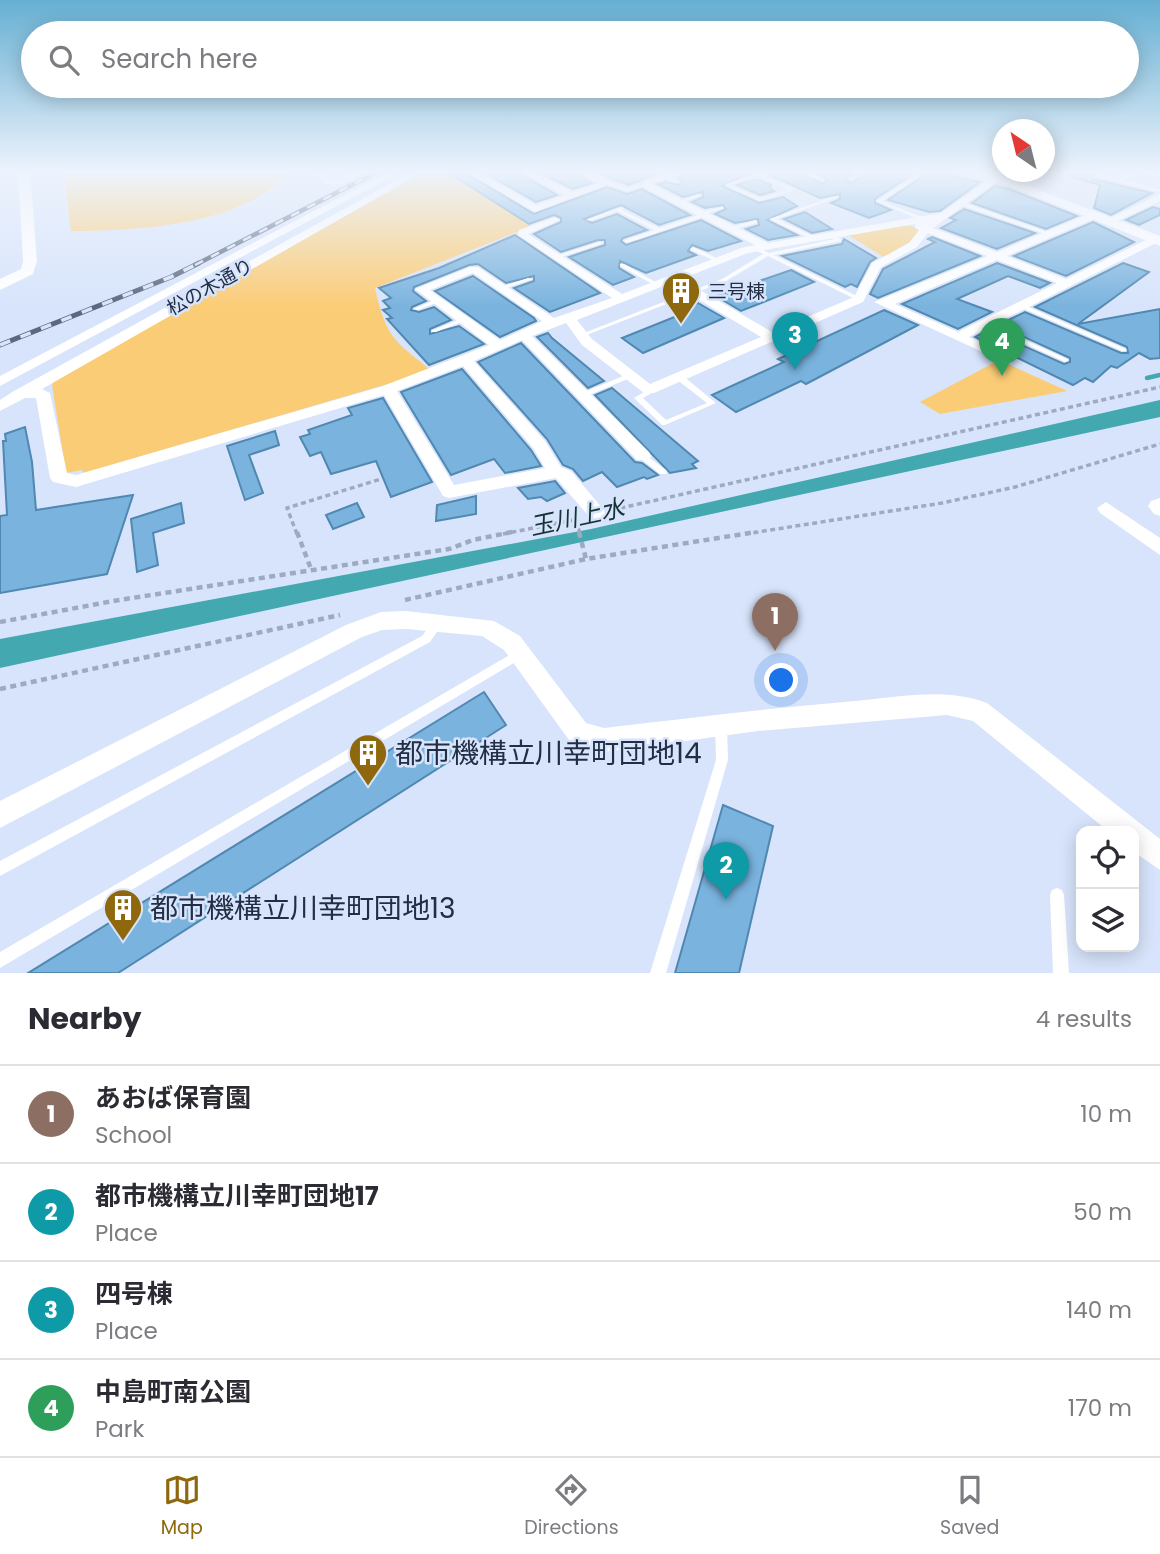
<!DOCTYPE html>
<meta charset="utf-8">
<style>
:root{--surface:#fff;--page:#f2f2f3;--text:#2b2b33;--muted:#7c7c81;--line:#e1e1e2;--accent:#8f680d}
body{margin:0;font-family:Poppins,"Noto Sans JP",sans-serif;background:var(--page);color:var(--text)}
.controls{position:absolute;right:21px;bottom:21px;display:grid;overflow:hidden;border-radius:14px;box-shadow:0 4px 18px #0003}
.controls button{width:63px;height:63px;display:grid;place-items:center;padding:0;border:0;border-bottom:2px solid var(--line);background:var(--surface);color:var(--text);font:35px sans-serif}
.compass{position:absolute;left:992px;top:119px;width:63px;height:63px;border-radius:50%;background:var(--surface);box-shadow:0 4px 18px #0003;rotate:325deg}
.you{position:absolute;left:782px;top:681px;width:24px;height:24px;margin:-18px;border:5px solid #fff;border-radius:50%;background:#1a73e8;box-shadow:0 0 0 10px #1a73e833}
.badge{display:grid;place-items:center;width:46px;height:46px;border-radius:50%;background:var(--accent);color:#fff;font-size:23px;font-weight:700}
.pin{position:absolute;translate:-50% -58px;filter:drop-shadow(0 2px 4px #0008)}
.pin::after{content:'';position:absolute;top:37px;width:24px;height:21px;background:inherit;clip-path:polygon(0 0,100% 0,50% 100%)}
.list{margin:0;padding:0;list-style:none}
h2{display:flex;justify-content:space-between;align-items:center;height:91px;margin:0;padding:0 28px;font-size:30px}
h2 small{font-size:23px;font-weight:400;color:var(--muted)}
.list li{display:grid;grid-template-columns:46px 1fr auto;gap:21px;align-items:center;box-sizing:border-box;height:98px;padding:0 28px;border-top:2px solid var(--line)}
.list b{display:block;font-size:26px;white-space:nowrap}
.list p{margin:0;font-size:23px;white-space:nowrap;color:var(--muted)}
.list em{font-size:23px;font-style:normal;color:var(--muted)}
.icon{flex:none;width:38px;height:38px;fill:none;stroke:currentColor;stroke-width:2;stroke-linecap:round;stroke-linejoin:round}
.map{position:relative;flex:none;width:1160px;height:973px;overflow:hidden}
.search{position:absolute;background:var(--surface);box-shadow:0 4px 18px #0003;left:21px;right:21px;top:21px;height:77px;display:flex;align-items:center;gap:18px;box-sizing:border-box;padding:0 24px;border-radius:38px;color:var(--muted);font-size:26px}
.sheet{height:483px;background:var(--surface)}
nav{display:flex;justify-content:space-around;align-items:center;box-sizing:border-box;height:98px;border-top:2px solid var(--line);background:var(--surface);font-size:19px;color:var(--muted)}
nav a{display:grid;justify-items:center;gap:4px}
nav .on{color:var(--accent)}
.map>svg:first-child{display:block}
</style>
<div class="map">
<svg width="1160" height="973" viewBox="0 0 1160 973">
<rect width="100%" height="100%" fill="#d7e4fb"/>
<g fill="#fbcc76">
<path d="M72,171H288V172C245,226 134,231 71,231L64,176Z"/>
<path d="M426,171H446L532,226L375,288C386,337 393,340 432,371L84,473L82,470L66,473L52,385L58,377Z"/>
<polygon points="905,225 919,228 918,237 884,257 848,235"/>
<polygon points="999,360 1067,391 940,414 920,402"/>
</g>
<polygon fill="#43a8b0" points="1160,400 1160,417 0,668 0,639 591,529"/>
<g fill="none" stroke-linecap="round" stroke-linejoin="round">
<polyline stroke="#43a8b0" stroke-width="4.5" points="1147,378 1160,375"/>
</g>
<g fill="#7ab3de" stroke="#5088b1" stroke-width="2">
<polygon points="446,171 462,171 534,214 607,187 627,194 642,189 690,215 659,225 621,205 584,219 592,223 617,214 647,230 623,238 621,241 626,245 701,220 741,241 708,251 692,245 688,251 696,255 646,273 620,261 619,268 634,277 613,285 569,257 605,245 605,240 598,240 561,252 534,234 561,222 561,218 554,215 529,224"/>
<polygon points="482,171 515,171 557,195 536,202"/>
<polygon points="536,171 573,171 592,183 573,189"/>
<polygon points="594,171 663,171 663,172 628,185"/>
<polygon points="679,171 754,171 722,186 759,203 783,197 797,206 767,220 797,235 768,240 746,229 759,225 758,219 735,223 715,214 726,209 723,205 705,208 692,202 703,197 703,192 683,197 658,184 666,182 680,185 682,181 677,178 681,175"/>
<polygon points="771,171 794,171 823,184 828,179 811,171 856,171 845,178 851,183 871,171 909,174 917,171 875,199 875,203 891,210 869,218 831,203 840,199 840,194 820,198 768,174"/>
<polygon points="931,171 980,182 940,211 929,212 888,200"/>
<polygon points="1069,171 1093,171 1093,179 1152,193 1111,215 1094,208 1100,185 1069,176"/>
<polygon points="757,179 771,185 770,188 774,191 760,195 737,185"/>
<polygon points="995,186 1009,189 1077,216 1046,229 972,203"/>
<polygon points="1153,207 1160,209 1160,215 1139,225 1126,220"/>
<polygon points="964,209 1035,233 997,249 941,228 956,220 950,218"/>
<polygon points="805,212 832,229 812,233 784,219"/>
<polygon points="1093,222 1134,242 1066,276 1014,256"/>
<polygon points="515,235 600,293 550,312 514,288 534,281 534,276 506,283 478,264 469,265 414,287 413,291 426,301 412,307 411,310 419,312 434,307 451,320 430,329 430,334 459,326 484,344 429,365 387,319 392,318 383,310 390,308 383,301 391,298 379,288 439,268"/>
<polygon points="932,237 980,256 878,298 870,294 883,269 935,242 928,239"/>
<polygon points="844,239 876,258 870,262 857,287 851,284 845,287 782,256 842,244"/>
<polygon points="997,263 1050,283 1040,288 1008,276 957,299 992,312 958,329 902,304"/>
<polygon points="1123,263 1149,272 1078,324 1160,309 1160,358 1150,359 1139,353 1117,368 1111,366 1093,382 1085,378 1073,385 975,337 988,330 1064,364 1070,362 1070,358 998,325 1025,312 1121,353 1128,353 1127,347 1035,307"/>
<polygon points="791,270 814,282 741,311 716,296"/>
<polygon points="473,276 534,318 536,321 500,337 435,291"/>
<polygon points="698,303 724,318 643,353 622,338 682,314 677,311"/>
<polygon points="884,310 918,325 806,384 801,381 736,412 712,395 784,362 778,359"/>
<polygon points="548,333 552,338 604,381 588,388 537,337"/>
<polygon points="521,343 635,462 642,463 658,475 647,479 644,477 617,487 602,472 583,481 573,469 563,465 547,439 478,362"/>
<polygon points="462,369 531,450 541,466 505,473 494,459 451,475 401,392"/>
<polygon points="612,388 698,461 692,464 696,468 670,473 595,395"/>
<polygon points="383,398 432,482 391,497 376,461 331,474 321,452 310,456 300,437 310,434 308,430 352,415 348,408"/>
<polygon points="25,427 32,462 36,510 133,495 107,574 0,593 0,516 7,515 3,441 6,441 5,434"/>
<polygon points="275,431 279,445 249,455 263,493 245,500 227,446"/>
<polygon points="555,481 565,493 547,501 541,497 528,499 518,488"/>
<polygon points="476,496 476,514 436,521 437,505"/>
<polygon points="181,503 184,523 153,533 158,565 137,572 131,519"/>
<polygon points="357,503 364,517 333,529 326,515"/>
<polygon points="484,692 506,725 118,973 28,973"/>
<polygon points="723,805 773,826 739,973 675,973"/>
</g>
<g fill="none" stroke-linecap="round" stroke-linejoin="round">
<g stroke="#9daac1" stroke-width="3.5" stroke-dasharray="5 3.5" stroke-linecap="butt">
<polyline points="612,510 1160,387"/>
<polyline points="576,519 580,534"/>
<polyline points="297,534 287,508 381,479"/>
<polyline points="503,534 578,519"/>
<polyline points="745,534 942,503 1015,487 1160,444"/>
</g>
<g stroke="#9daac1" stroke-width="4.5" stroke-dasharray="6 4.5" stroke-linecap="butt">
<polyline points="297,532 311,569"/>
<polyline points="579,532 586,559"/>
<polyline points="405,600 586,559 756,532"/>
<polyline points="0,622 119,600 449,549 473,540 512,532"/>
<polyline points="0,689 340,615"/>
</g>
<g fill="#fff" fill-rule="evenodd">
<path d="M762,171H769L761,174L795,190L760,201L724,185ZM757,176L789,190L760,198L730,185Z"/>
<polygon points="796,171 803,171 826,180 822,181"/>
<polygon points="862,171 868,171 852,180 848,179"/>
<polygon points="922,171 928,171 882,201 924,218 924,220 920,220 876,201"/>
<polygon points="1098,171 1103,171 1099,174 1120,179 1130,171 1135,171 1124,180 1160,190 1160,192 1094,176 1094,174"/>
<polygon points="664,176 668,176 679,182 675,183 664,178"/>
<polygon points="607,182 628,188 646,183 648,184 628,191 605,184 605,183"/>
<polygon points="698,194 702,195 681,203 677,202"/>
<polygon points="835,196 839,197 777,219 815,237 815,239 811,239 769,219"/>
<polygon points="958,202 962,202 1053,234 1048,235 958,204"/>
<polygon points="622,207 624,208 622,210 659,228 701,214 700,212 722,207 724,208 705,214 706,216 627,243 624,241 625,240 654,230 617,211 591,221 586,220"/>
<polygon points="755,220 757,221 757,223 731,230 728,228"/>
<polygon points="831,233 841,239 841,241 774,255 861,298 861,300 857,300 768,256 726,281 584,336 582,337 579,335 722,279 763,254 753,249 753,247 757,247 769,253 834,239 828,235"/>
<polygon points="599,242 604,243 558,258 553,257"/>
<polygon points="693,247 719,259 720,260 715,261 691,250 690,249"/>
<polygon points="620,264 624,264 659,284 654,285 620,266"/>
<polygon points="528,278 533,279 506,288 501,287"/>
<polygon points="439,298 442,300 441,301 418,310 413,309"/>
<polygon points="1024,305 1126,349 1127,350 1126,351 1122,351 1022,308 1022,306"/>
<polygon points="465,317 468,319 467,320 436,332 432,332 431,331"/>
<polygon points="985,322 1067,359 1069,360 1065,362 1063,361 983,325 982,324"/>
<polygon points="628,374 634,374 635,376 584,397 578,397 577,395"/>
<polygon points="676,375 682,375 716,403 665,425 662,425 634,398 644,392 645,387 651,387 652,393 643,398 666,420 707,403 676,379"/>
<polygon points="643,453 666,470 667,472 666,474 660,474 640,458 639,456 640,454"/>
<polygon points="438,619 442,620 443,623 430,642 0,876 0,861 422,636 434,620"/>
<polygon points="520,649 524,651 526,654 524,657 0,968 0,952"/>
<polygon points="721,720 725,722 727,726 728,760 666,973 650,973 716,760 715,726 717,722"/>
<polygon points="1057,888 1062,890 1064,895 1069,973 1053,973 1050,895 1052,890"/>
</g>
<g fill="#fff" fill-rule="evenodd">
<path d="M313,171H322L330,179C342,179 352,171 365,171L342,184H324Z"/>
<path d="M413,171H424L42,389L50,393L67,473L76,475L383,386L489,345L415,289L470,267H478L554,318L612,298L518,235L519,230L555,217L560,220L528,234L622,294L741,248L755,245L644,188L643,181L667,173L665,171L679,174L651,184L768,243L941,213L994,176L999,179L997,181L933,228L997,252L1088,214H1096V218L1007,256L1066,279L1152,237H1160V241L969,337L1007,354V360L1002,361L874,302L987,256L928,233L917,247L881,267L863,302L654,393H644L582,345L566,323L532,336L649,452L651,456L649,460H637L522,340L474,361L545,441L561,467L571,471L603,509L606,514L603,519H591L556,478L449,498L443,496L384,395L76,487L53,482L50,478L36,398H25L0,411V400L14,391ZM915,224V228L919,230L909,243L872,263L854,297L772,332L681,279L748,253ZM997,260L1057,283L958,332L895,304ZM473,273L542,321L500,340L430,290ZM671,283L761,337L650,384L592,339L577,320ZM463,366L533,448L545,468L454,485L397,391Z"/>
<polygon points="465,171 476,171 536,205 564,195 518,171 530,171 573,192 599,183 575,171 587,171 612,183 535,212"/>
<polygon points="1143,171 1160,171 1160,177 1144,173"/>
<polygon points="386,173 391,176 389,178 0,386 0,376"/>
<polygon points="1160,194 1160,201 1111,224 1102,222"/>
<polygon points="1160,498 1160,516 1154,514 1148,506 1151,501"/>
<polygon points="1106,502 1160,538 1160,555 1100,513 1097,508"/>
<path d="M406,611L494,621L520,636L586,723L604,728C688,718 771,708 855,701C899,697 945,687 987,703L1160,839V870L1134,852V831H1108L973,721L947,715L758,731L604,752L569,740L504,650L482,636L406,629L382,630L362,637L0,828V801L346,625L381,612Z"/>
</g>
<polygon fill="#fff" fill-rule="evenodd" points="18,171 30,171 37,261 33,274 0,290 0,279 21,269 23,261"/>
<polygon fill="#fff" fill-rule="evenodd" points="971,171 989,171 1160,236 1160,246"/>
<g stroke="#5c687f" stroke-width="4.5">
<polyline id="rail-far1" points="195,265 379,171"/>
</g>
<g stroke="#5c687f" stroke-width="5">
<polyline id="rail" points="0,345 171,277 199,263"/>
</g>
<use href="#rail-far1" stroke="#d7e4fb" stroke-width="2.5" stroke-dasharray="9" stroke-linecap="butt"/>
<use href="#rail" stroke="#d7e4fb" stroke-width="3.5" stroke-dasharray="11" stroke-linecap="butt"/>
</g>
<linearGradient id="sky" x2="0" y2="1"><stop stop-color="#66afd2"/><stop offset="0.56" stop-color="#edf3fd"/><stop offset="1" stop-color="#edf3fd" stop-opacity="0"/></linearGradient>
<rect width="1160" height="307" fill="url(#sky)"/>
<defs>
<g id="building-pin" transform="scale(2.0125)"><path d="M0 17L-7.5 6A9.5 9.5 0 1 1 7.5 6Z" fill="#8f680d" stroke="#d7e4fb"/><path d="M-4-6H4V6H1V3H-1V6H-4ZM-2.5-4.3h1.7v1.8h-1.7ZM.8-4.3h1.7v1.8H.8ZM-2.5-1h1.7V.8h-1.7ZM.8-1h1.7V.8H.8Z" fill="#fff"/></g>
</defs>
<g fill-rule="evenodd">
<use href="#building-pin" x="681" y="291"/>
<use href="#building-pin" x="368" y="753"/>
<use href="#building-pin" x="123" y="908"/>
</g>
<g text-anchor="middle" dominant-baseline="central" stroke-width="5" stroke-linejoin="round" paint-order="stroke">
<g font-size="19" fill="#222e44" stroke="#d7e4fb">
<text transform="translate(210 287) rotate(-29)">松の木通り</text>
</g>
<g font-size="19" fill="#222e44" stroke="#d7e4fb" text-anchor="start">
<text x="708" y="291">三号棟</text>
</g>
<g font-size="24" font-style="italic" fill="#143336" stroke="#d7e4fb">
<text transform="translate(577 517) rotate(-12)">玉川上水</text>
</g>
<g font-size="28" fill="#222e44" stroke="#d7e4fb" text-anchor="start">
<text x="395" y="753">都市機構立川幸町団地14</text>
<text x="150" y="908">都市機構立川幸町団地13</text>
</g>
</g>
</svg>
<div class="controls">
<button><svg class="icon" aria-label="locate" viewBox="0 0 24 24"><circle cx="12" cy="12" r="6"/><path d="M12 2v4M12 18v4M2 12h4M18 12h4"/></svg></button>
<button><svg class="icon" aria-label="layers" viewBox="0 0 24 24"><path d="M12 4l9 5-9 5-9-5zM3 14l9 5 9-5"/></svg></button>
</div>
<svg class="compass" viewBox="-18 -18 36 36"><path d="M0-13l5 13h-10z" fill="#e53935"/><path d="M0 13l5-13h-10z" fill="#7c7c81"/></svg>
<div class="you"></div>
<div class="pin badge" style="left:775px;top:651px;background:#8d6e63">1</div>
<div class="pin badge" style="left:726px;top:900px;background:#0f9aa8">2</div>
<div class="pin badge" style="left:795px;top:370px;background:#0f9aa8">3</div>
<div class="pin badge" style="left:1002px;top:376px;background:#2e9e5b">4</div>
<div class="search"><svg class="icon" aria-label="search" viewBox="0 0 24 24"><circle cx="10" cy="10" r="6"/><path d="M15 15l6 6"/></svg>Search here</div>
</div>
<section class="sheet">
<h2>Nearby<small>4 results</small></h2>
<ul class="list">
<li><span class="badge" style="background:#8d6e63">1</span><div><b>あおば保育園</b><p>School</p></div><em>10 m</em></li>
<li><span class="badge" style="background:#0f9aa8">2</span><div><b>都市機構立川幸町団地17</b><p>Place</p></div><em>50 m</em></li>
<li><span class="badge" style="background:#0f9aa8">3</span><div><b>四号棟</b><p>Place</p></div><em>140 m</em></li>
<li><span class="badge" style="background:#2e9e5b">4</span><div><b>中島町南公園</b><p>Park</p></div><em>170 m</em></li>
</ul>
</section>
<nav>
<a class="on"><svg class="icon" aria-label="map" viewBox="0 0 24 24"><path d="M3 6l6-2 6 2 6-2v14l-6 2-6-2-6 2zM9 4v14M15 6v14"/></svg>Map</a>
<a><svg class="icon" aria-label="directions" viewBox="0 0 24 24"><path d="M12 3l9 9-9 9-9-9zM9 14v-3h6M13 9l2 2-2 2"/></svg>Directions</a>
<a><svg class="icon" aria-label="saved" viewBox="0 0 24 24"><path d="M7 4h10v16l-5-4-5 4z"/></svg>Saved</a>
</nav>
